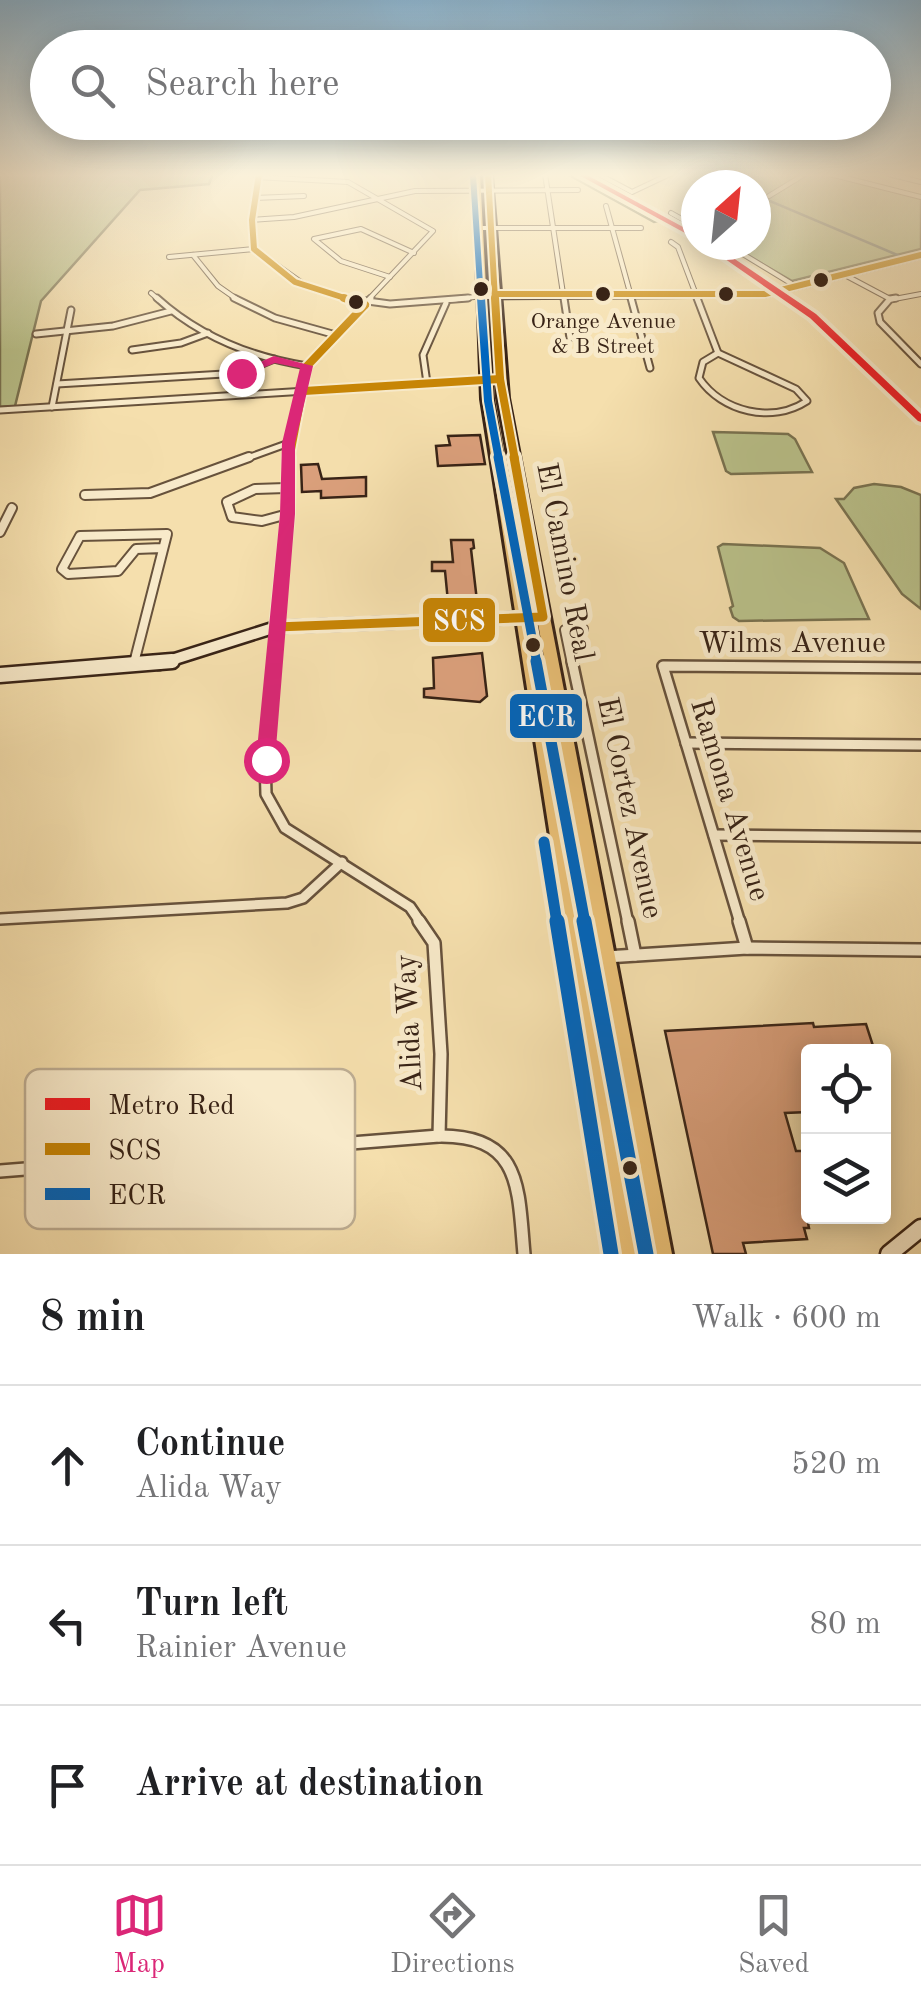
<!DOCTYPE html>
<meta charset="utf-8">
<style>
:root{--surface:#fff;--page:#f6f6f6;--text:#202124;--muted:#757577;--line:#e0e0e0;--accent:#db2777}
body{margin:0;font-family:"Old Standard TT",serif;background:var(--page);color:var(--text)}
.controls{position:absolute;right:30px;bottom:30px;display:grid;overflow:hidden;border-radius:10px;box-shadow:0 5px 25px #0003}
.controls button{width:90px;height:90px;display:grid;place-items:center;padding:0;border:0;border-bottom:2px solid var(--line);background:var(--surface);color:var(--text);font:50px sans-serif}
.compass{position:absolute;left:681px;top:170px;width:90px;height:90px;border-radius:50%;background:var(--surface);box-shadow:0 5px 25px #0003;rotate:27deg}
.stop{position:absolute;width:30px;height:30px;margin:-22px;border:8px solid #db2777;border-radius:50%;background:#fff}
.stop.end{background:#db2777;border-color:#fff;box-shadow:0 2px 10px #0008}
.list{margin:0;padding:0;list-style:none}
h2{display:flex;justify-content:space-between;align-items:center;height:130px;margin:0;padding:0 40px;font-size:42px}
h2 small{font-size:32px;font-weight:400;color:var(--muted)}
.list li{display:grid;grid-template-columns:65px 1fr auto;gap:30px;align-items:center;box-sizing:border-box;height:160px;padding:0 40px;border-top:2px solid var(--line)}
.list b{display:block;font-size:38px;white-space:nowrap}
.list p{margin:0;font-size:32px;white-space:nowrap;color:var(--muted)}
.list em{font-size:32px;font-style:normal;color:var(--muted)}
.icon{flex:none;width:55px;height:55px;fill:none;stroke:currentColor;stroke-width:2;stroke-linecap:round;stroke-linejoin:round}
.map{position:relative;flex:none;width:921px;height:1254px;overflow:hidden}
.search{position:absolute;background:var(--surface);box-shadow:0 5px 25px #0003;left:30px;right:30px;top:30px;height:110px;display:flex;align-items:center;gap:25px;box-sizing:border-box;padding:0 35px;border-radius:55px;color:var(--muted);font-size:38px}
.sheet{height:610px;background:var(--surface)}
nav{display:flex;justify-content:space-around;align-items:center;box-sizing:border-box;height:140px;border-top:2px solid var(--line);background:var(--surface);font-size:28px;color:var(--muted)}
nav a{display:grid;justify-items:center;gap:5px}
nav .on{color:var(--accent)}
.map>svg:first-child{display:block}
</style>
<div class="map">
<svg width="921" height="1254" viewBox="0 0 921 1254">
<rect width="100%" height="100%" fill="#f5dfad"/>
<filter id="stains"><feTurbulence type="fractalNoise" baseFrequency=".002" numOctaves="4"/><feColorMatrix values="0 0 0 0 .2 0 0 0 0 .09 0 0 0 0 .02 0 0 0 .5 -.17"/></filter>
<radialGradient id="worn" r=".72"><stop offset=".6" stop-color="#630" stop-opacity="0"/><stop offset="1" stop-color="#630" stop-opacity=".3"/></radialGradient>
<g fill="#bac28b" stroke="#797250" stroke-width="2.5">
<polygon points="0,174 213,174 209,184 140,190 41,301 15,406 0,407"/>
<polygon points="567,174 582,174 667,219 654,222"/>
<polygon points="714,174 826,174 921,198 921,249 792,281 730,245 756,245 756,185 726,185 730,182"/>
<polygon points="713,432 788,434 795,439 812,472 731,474 726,471"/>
<polygon points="874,484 901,487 921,495 921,609 902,594 836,499 844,499 854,488"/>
<polygon points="723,544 820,548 844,563 869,619 739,621 733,617 730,608 733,606 718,547"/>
</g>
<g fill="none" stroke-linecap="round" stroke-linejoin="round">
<g stroke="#767e74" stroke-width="2.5">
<polyline points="707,174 732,185"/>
<polyline points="756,195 902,257"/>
</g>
</g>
<g fill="#da9f7b" stroke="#382316" stroke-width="2.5">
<polygon points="480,435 485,464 438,466 436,446 450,445 448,436"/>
<polygon points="318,464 322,479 366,477 366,496 321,498 321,491 302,492 301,465"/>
<polygon points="451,540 473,540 474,548 471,549 477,601 448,602 445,571 432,571 432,562 453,562"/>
<polygon points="482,653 487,696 480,702 424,697 424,689 434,688 433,658"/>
<polygon points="813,1023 814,1027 866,1024 875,1052 808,1052 808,1112 785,1113 796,1151 802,1151 808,1174 808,1216 825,1216 825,1222 808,1223 809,1228 804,1228 807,1239 743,1243 746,1254 713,1254 665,1031"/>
</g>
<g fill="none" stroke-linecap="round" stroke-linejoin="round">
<g stroke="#67523c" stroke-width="6">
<g id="street-far4">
<polyline points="259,174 252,220 254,249 305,285 356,300"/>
<polyline points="545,174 564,300"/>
<polyline points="598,174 632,192 670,174"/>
<polyline points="830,174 921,197"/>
<polyline points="889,174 921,182"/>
<polyline points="256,177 348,182 433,231 368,300"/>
<polyline points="769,196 805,174"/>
<polyline points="254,198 304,196"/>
<polyline points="606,206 632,300"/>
<polyline points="671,213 696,227"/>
<polyline points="252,220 294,217 415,191 578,190"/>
<polyline points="481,228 641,228"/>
<polyline points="671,242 678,247 698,300"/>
<polyline points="728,245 797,287"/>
<polyline points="193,255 218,286 238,300"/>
<polyline points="169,257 254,249"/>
<polyline points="843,274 890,299"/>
<polyline points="390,277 341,261 314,239 361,229 414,253"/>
<polyline points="151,293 159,300"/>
<polyline points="450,300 482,296"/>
<polyline points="889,300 921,294"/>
</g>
</g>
<g stroke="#67523c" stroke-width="9">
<g id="street-far3">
<path d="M157,298C199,336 251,357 307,366"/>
<polyline points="234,298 275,318 336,335"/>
<polyline points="345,298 390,304 468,298"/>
<polyline points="564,298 570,338"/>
<polyline points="631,298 650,368"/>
<polyline points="697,298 718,353"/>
<polyline points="896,298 890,299 878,313 880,322 921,364"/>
<polyline points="36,334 113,326 171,311"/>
<polyline points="132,350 181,343 208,333"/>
<path d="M718,353L796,389L807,401C772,424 722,412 699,378L703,362Z"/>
<polyline points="427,383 423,355 446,303"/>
<polyline points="57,384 241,373 274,359"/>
<polyline points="52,407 71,310"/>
<polyline points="0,410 500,379"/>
<polyline points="242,460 289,443"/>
<polyline points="289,460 307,366 371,298"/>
</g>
</g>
<g stroke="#67523c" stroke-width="12">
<g id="street-far2">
<polyline points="286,488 255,489 227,502 232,517 262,521 288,514"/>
<polyline points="85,495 150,493 249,457"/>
<polyline points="0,532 12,508"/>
<polyline points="134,663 167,534 80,536 62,569 68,574 118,571 136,549 162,548"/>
<polyline points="274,664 288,514 289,457"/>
<polyline points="572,664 565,630 583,629"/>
</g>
</g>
<g stroke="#67523c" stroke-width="14">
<g id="street-far1">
<polyline points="274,661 265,760 266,794 285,828 410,907 421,923"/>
<polyline points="572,661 628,923"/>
<polyline points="686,743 921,745"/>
<polyline points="714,835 921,837"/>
<polyline points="0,919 287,903 303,898 342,862"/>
<polyline points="740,923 663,666 921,668"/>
</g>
</g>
<g stroke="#67523c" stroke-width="16">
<g id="street">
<polyline points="419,921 434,943 441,1054 439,1136"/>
<polyline points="628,921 635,955"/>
<polyline points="739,921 747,948"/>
<polyline points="606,957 747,948 921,950"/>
<path d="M0,1171L439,1136C522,1135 518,1188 524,1254"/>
</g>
</g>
<g stroke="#382316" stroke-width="9">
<polyline id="secondary-far3" points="482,296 765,294 921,255"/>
</g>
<g stroke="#382316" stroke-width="15">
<polyline id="secondary-far2" points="159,664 276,627 543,617"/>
</g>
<g stroke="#382316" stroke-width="19">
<polyline id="secondary-far1" points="0,675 172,661"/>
</g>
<g stroke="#382316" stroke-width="21">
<polyline id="secondary" points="889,1254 921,1228"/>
</g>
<g stroke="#382316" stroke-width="6">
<g id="primary">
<polygon points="474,174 480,174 492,399 637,1254 615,1254 482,399"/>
<polygon points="485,174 491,174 508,398 672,1254 650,1254 498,398"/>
</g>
</g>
<use href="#street-far4" stroke="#f8eaca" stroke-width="4"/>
<use href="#street-far3" stroke="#f8eaca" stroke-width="5"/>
<use href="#street-far2" stroke="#f8eaca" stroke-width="8"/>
<use href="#street-far1" stroke="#f8eaca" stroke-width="9"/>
<use href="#street" stroke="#f8eaca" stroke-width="11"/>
<use href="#secondary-far3" stroke="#f8eaca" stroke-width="6"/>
<use href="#secondary-far2" stroke="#f8eaca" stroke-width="10"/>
<use href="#secondary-far1" stroke="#f8eaca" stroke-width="14"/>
<use href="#secondary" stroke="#f8eaca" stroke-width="16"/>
<use href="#primary" fill="#eac076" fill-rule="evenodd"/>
<g stroke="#f8eaca" stroke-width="10">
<g id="bus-1-far2">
<polyline points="259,174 252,220 254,249 295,282 351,300"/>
<polyline points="488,174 495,300"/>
<polyline points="495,294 765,294 921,255"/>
</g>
</g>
<g stroke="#f8eaca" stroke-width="12">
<g id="bus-1-far1">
<polyline points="344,298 365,305"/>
<polyline points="495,298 500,379 515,460"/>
<polyline points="304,391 500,379"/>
<polyline points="289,460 307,366 365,305"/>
</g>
</g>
<g stroke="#f8eaca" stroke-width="16">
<polyline id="bus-1" points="289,457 288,514 276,627 543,617 514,457"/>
</g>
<g stroke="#f8eaca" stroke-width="10">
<polyline id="bus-2-far4" points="473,175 481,300"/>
</g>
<g stroke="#f8eaca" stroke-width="12">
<polyline id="bus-2-far3" points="481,298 488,401 499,460"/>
</g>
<g stroke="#f8eaca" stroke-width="16">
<polyline id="bus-2-far2" points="498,457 537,664"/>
</g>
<g stroke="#f8eaca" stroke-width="19">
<g id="bus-2-far1">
<polyline points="536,661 585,923"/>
<polyline points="544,842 557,923"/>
</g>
</g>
<g stroke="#f8eaca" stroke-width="22">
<g id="bus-2">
<polyline points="557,921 611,1254"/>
<polyline points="584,921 646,1254"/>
</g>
</g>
<use href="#bus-1-far2" stroke="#c78506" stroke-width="6"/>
<use href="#bus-1-far1" stroke="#c78506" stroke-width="8"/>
<use href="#bus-1" stroke="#c78506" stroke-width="9"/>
<use href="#bus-2-far4" stroke="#0065bd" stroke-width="6"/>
<use href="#bus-2-far3" stroke="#0065bd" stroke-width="8"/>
<use href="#bus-2-far2" stroke="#0065bd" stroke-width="9"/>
<use href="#bus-2-far1" stroke="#0065bd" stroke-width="11"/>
<use href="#bus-2" stroke="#0065bd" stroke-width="15"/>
<g stroke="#f8eaca" stroke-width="8">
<g id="metro-1">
<polygon points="577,174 585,174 696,234 696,239"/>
<polygon points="705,245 714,245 816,314 921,414 921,422 918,421 810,318"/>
</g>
</g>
<use href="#metro-1" fill="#ed1c24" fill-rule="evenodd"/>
</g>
<linearGradient id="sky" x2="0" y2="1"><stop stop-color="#8bb6d3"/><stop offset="0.5" stop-color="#faf1da"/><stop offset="1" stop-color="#faf1da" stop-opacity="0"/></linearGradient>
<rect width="921" height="350" fill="url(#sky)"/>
<polygon fill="#db2777" points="274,356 313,366 295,443 295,514 275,760 266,768 256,760 280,514 282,443 300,368 275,363 245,375 235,373"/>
<g fill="#382316" stroke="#f8eaca" stroke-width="4">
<circle cx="821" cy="280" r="9"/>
<circle cx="481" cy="289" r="9"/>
<circle cx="603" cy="294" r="9"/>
<circle cx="726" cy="294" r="9"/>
<circle cx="356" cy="302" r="9"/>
<circle cx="533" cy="645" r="9"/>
<circle cx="630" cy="1168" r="9"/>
</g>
<g text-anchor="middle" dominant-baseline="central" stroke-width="10" stroke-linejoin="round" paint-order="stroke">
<g font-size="22" fill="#382316" stroke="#f8eaca">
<text x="603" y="322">Orange Avenue<tspan x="603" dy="25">&amp; B Street</tspan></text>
</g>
<g font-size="30" fill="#382316" stroke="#f8eaca">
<text transform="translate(564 562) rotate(79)">El Camino Real</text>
<text x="792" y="644">Wilms Avenue</text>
<text transform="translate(729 800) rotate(73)">Ramona Avenue</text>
<text transform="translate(629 808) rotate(78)">El Cortez Avenue</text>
<text transform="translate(410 1023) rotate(-93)">Alida Way</text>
</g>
</g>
<rect x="25" y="1069" width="330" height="160" rx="15" fill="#f8eaca" stroke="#beae94" stroke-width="2.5"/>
<rect x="45" y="1098" width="45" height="12" fill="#ed1c24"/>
<rect x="45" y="1143" width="45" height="12" fill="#c78506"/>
<rect x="45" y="1188" width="45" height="12" fill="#0065bd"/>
<g font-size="28" fill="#382316">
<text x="108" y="1114">Metro Red</text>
<text x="108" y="1159">SCS</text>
<text x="108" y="1204">ECR</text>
</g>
<g stroke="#f8eaca" stroke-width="4">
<rect x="421" y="596" width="76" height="48" rx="10" fill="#c78506"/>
<rect x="508" y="692" width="76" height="48" rx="10" fill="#0065bd"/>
</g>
<g font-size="28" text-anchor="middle" font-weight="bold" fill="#fff">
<text x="459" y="630">SCS</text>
<text x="546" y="726">ECR</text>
</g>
<rect width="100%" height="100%" filter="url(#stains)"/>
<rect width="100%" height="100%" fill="url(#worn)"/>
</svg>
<div class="controls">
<button><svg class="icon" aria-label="locate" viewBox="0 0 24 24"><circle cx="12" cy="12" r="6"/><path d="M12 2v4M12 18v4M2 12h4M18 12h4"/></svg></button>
<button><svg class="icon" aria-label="layers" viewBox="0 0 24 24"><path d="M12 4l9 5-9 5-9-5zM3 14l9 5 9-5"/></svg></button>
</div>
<svg class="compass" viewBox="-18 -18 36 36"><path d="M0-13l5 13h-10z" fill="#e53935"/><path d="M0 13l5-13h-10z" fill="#757577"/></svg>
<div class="stop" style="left:266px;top:760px"></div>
<div class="stop end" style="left:241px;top:373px"></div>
<div class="search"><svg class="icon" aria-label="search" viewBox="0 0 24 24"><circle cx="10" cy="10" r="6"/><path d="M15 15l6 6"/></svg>Search here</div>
</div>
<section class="sheet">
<h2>8 min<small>Walk · 600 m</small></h2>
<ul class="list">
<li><svg class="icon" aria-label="ahead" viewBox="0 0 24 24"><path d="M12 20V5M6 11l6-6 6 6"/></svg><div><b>Continue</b><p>Alida Way</p></div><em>520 m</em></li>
<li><svg class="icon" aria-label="left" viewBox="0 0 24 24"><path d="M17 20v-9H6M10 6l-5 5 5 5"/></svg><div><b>Turn left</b><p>Rainier Avenue</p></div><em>80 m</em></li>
<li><svg class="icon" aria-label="arrive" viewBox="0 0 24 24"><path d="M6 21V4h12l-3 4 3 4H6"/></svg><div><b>Arrive at destination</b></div></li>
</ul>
</section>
<nav>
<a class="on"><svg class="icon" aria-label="map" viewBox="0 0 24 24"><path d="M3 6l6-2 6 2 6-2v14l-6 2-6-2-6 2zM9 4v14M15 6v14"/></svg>Map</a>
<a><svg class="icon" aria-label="directions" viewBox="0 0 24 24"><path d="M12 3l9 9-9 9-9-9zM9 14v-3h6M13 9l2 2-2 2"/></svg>Directions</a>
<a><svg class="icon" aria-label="saved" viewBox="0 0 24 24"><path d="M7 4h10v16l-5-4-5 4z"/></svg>Saved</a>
</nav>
